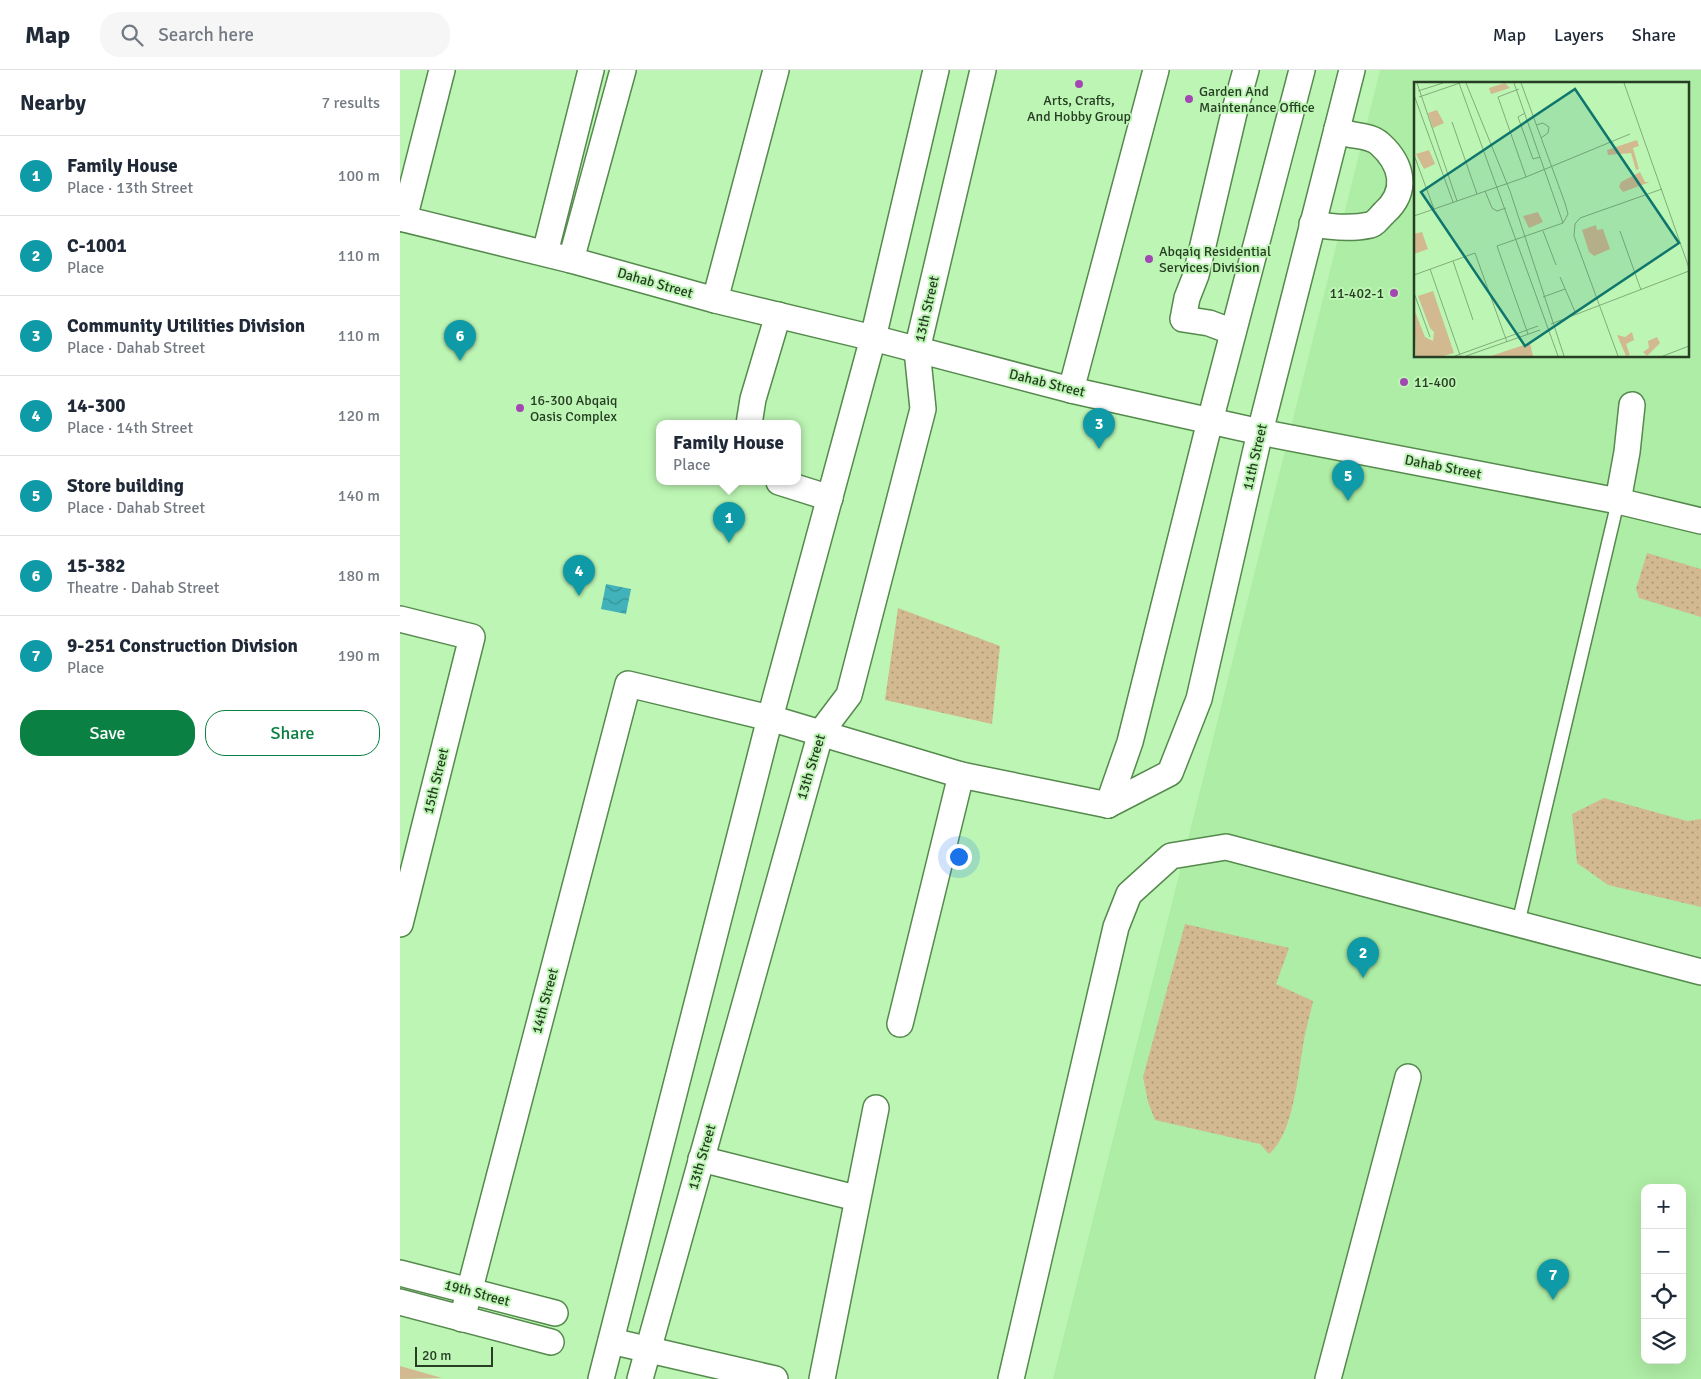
<!DOCTYPE html>
<meta charset="utf-8">
<style>
:root{--surface:#fff;--page:#f6f6f7;--text:#1f2937;--muted:#747a83;--line:#e0e1e3;--accent:#0b8043}
body{margin:0;font-family:Signika,sans-serif;background:var(--page);color:var(--text)}
.controls{position:absolute;right:15px;bottom:15px;display:grid;overflow:hidden;border-radius:10px;box-shadow:0 5px 20px #0002}
.controls button{width:45px;height:45px;display:grid;place-items:center;padding:0;border:0;border-bottom:1px solid var(--line);background:var(--surface);color:var(--text);font:25px sans-serif}
.scale{position:absolute;left:15px;bottom:12px;width:78px;box-sizing:border-box;padding-left:5px;border:2px solid #273d24;border-top:0;font-size:14px;line-height:18px;white-space:nowrap;color:#273d24;-webkit-text-stroke:4px #bdf6b4;paint-order:stroke}
.you{position:absolute;left:558px;top:786px;width:18px;height:18px;margin:-12px;border:4px solid #fff;border-radius:50%;background:#1a73e8;box-shadow:0 0 0 8px #1a73e833}
.badge{display:grid;place-items:center;width:32px;height:32px;border-radius:50%;background:var(--accent);color:#fff;font-size:16px;font-weight:700}
.pin{position:absolute;translate:-50% -41px;filter:drop-shadow(0 1px 2px #0008)}
.pin::after{content:'';position:absolute;top:26px;width:18px;height:15px;background:inherit;clip-path:polygon(0 0,100% 0,50% 100%)}
.popup{position:absolute;left:256px;top:350px;width:145px;height:65px;box-sizing:border-box;display:grid;place-content:center;border-radius:10px;background:var(--surface);filter:drop-shadow(0 1px 4px #0005);font-size:16px;white-space:nowrap;color:var(--muted)}
.popup b{font-size:19px;color:var(--text)}
.popup::after{content:'';position:absolute;left:50%;top:100%;margin-left:-10px;border:10px solid transparent;border-top-color:var(--surface)}
.list{margin:0;padding:0;list-style:none}
h2{display:flex;justify-content:space-between;align-items:center;height:65px;margin:0;padding:0 20px;font-size:21px}
h2 small{font-size:16px;font-weight:400;color:var(--muted)}
.list li{display:grid;grid-template-columns:32px 1fr auto;gap:15px;align-items:center;box-sizing:border-box;height:80px;padding:0 20px;border-top:1px solid var(--line)}
.list b{display:block;font-size:19px;white-space:nowrap}
.list p{margin:0;font-size:16px;white-space:nowrap;color:var(--muted)}
.list em{font-size:16px;font-style:normal;color:var(--muted)}
.actions{display:flex;gap:10px;padding:15px 20px}
.actions a{flex:1;padding:11px 0;border:1px solid var(--accent);border-radius:20px;text-align:center;font-size:18px;color:var(--accent)}
.actions .main{background:var(--accent);color:#fff}
.icon{flex:none;width:28px;height:28px;fill:none;stroke:currentColor;stroke-width:2;stroke-linecap:round;stroke-linejoin:round}
.map{position:relative;flex:none;width:1301px;height:1309px;overflow:hidden}
header{display:flex;align-items:center;gap:30px;box-sizing:border-box;height:70px;padding:0 25px;background:var(--surface);border-bottom:1px solid var(--line)}
header strong{font-size:24px}
nav{display:flex;gap:28px;margin-inline-start:auto;font-size:18px}
.search{width:350px;height:45px;background:var(--page);display:flex;align-items:center;gap:12px;box-sizing:border-box;padding:0 18px;border-radius:20px;color:var(--muted);font-size:19px}
main{display:flex}
aside{flex:1;background:var(--surface)}
.map>svg:first-child{display:block}
</style>
<header>
<strong>Map</strong>
<div class="search"><svg class="icon" aria-label="search" viewBox="0 0 24 24"><circle cx="10" cy="10" r="6"/><path d="M15 15l6 6"/></svg>Search here</div>
<nav><a>Map</a><a>Layers</a><a>Share</a></nav>
</header>
<main>
<aside>
<h2>Nearby<small>7 results</small></h2>
<ul class="list">
<li><span class="badge" style="background:#0f9aa8">1</span><div><b>Family House</b><p>Place · 13th Street</p></div><em>100 m</em></li>
<li><span class="badge" style="background:#0f9aa8">2</span><div><b>C-1001</b><p>Place</p></div><em>110 m</em></li>
<li><span class="badge" style="background:#0f9aa8">3</span><div><b>Community Utilities Division</b><p>Place · Dahab Street</p></div><em>110 m</em></li>
<li><span class="badge" style="background:#0f9aa8">4</span><div><b>14-300</b><p>Place · 14th Street</p></div><em>120 m</em></li>
<li><span class="badge" style="background:#0f9aa8">5</span><div><b>Store building</b><p>Place · Dahab Street</p></div><em>140 m</em></li>
<li><span class="badge" style="background:#0f9aa8">6</span><div><b>15-382</b><p>Theatre · Dahab Street</p></div><em>180 m</em></li>
<li><span class="badge" style="background:#0f9aa8">7</span><div><b>9-251 Construction Division</b><p>Place</p></div><em>190 m</em></li>
</ul>
<div class="actions"><a class="main">Save</a><a>Share</a></div>
</aside>
<div class="map">
<svg width="1301" height="1309" viewBox="0 0 1301 1309">
<defs>
<pattern id="green-dots" width="8" height="8" patternUnits="userSpaceOnUse" patternTransform="scale(1.25)"><rect width="8" height="8" fill="#d2b98f"/><path d="M2 2h.1M6 6h.1" fill="none" stroke="#aa9875" stroke-width="1.8" stroke-linecap="round"/></pattern>
<pattern id="water-waves" width="16" height="10" patternUnits="userSpaceOnUse" patternTransform="scale(1.25)"><rect width="16" height="10" fill="#42b2ba"/><path d="M0 5q4-4 8 0t8 0" fill="none" stroke="#379297"/></pattern>
</defs>
<rect width="100%" height="100%" fill="#bdf6b4"/>
<path fill="#aeeda5" fill-rule="evenodd" d="M980,0H1301V1309H653ZM1015,14H1287V286H1015ZM1245,1118H1282V1290H1245Z"/>
<g fill="url(#green-dots)">
<polygon points="1247,483 1301,499 1301,547 1239,528 1236,519"/>
<polygon points="498,538 600,576 592,654 485,630"/>
<polygon points="1204,728 1287,751 1301,749 1301,837 1208,815 1177,793 1172,744"/>
<path d="M785,854L889,878L876,914L913,931C910,946 905,961 903,976C898,1005 893,1065 869,1084L860,1074L755,1050L748,1032L743,1007Z"/>
</g>
<polygon fill="#d2b98f" points="0,1296 42,1308 0,1309"/>
<polygon fill="url(#water-waves)" points="206,514 231,519 226,544 201,539"/>
<g fill="none" stroke-linecap="round" stroke-linejoin="round">
<g stroke="#55894d" stroke-width="15">
<polyline id="service" points="1118,854 1218,431"/>
</g>
<g stroke="#55894d" stroke-width="28">
<g id="minor">
<polyline points="0,148 171,190 315,230 473,268 671,320 860,362 1218,431 1301,451"/>
<polyline points="4,149 42,0"/>
<path d="M912,154C930,157 952,159 970,155C975,154 980,147 984,143C1009,121 1002,94 980,74C968,63 949,68 937,59"/>
<polyline points="145,183 191,0"/>
<polyline points="171,190 223,0"/>
<polyline points="315,230 376,0"/>
<polyline points="833,262 809,253 783,249 787,228 796,205 834,43 846,0"/>
<polyline points="671,320 756,0"/>
<polyline points="349,354 353,329 378,245"/>
<polyline points="379,412 430,428"/>
<polyline points="1218,431 1227,382 1232,335"/>
<polyline points="0,549 72,567 0,854"/>
<polyline points="708,735 770,703 799,629 860,362 952,0"/>
<polyline points="708,735 730,672 810,351 902,0"/>
<polyline points="500,954 561,705"/>
<polyline points="301,1089 456,1128"/>
<polyline points="0,1203 155,1243"/>
<polyline points="0,1232 151,1272"/>
<polyline points="62,1249 228,614 370,648 561,705 708,735"/>
<polyline points="211,1271 375,1309"/>
<polyline points="201,1309 370,648 473,268 536,0"/>
<polyline points="240,1309 421,662 449,625 523,339 517,280 583,0"/>
<polyline points="422,1309 476,1038"/>
<polyline points="611,1309 716,857 729,824 771,786 826,777 1301,902"/>
<polyline points="928,1309 1008,1007"/>
</g>
</g>
<use href="#service" stroke="#fff" stroke-width="12"/>
<use href="#minor" stroke="#fff" stroke-width="25"/>
</g>
<g fill="#a348b3" stroke="#bdf6b4" stroke-width="2">
<circle cx="679" cy="14" r="5"/>
<circle cx="789" cy="29" r="5"/>
<circle cx="749" cy="189" r="5"/>
<circle cx="994" cy="223" r="5"/>
<circle cx="1004" cy="312" r="5"/>
<circle cx="120" cy="338" r="5"/>
</g>
<g text-anchor="middle" dominant-baseline="central" stroke-width="4" stroke-linejoin="round" paint-order="stroke">
<g font-size="14" fill="#273d24" stroke="#bdf6b4" text-anchor="start">
<text x="799" y="21">Garden And<tspan x="799" dy="16">Maintenance Office</tspan></text>
<text x="679" y="30" text-anchor="middle">Arts, Crafts,<tspan x="679" dy="16">And Hobby Group</tspan></text>
<text x="759" y="181">Abqaiq Residential<tspan x="759" dy="16">Services Division</tspan></text>
<text x="984" y="223" text-anchor="end">11-402-1</text>
<text x="1014" y="312">11-400</text>
<text x="130" y="330">16-300 Abqaiq<tspan x="130" dy="16">Oasis Complex</tspan></text>
</g>
<g font-size="14" fill="#273d24" stroke="#bdf6b4">
<text transform="translate(255 213) rotate(16)">Dahab Street</text>
<text transform="translate(527 239) rotate(-77)">13th Street</text>
<text transform="translate(647 313) rotate(14)">Dahab Street</text>
<text transform="translate(855 387) rotate(-77)">11th Street</text>
<text transform="translate(1043 397) rotate(11)">Dahab Street</text>
<text transform="translate(411 697) rotate(-73)">13th Street</text>
<text transform="translate(36 711) rotate(-76)">15th Street</text>
<text transform="translate(145 931) rotate(-75)">14th Street</text>
<text transform="translate(302 1087) rotate(-74)">13th Street</text>
<text transform="translate(77 1223) rotate(15)">19th Street</text>
</g>
</g>
<g transform="translate(1014 12)">
<rect width="275" height="275" fill="#bdf6b4"/>
<path d="M91,1L96,6L77,12L75,6ZM23,28L30,41L19,46L14,31ZM223,58L225,64L219,66L225,87L222,88L217,71L194,73L193,68ZM15,68L21,82L10,87L2,72ZM226,90L231,100H236L209,110L205,105L207,100ZM124,130L129,140L115,146L109,134ZM182,143L183,148L189,147L196,167L180,174L175,170L168,148ZM19,209L40,271L29,274H2L0,227L11,255L19,259L20,250L16,246L4,214ZM218,250L220,258L212,262L216,273L212,274L203,253L211,255ZM243,255L246,261L233,274L229,270L235,266L234,259Z" fill="#d2b98f"/>
<path d="M8,150L14,167L0,172V152ZM116,261L119,274H76H77Z" fill="#d2b98f"/>
<path fill="none" stroke="#81ac7a" stroke-width="1" d="M3,1L43,119M45,1L144,274M52,1L96,109L150,274M100,1L149,141M107,1L151,121L154,132L149,141M210,1L275,186M105,7L84,15L112,95M4,9L29,1M0,13L39,120M5,15L46,1M111,31L104,35L119,77L126,75M38,40L63,112M122,43L129,41L135,45L134,51L127,56M0,73L20,127M71,109L78,126L83,129L92,126M0,134L112,95L216,52M129,149L142,183M206,149L227,208M39,179L59,238M16,187L46,273M0,193L61,171L93,260M146,195L162,232M0,211L16,255M129,215L151,207M137,242L275,189M114,252L83,164L149,141M41,274L124,244M52,274L126,248M204,274L160,154L161,142L166,136L248,107M249,274L275,264"/>
<path fill="#0f766e" fill-opacity="0.15" stroke="#0f766e" stroke-width="2.5" d="M161,7L265,161L111,264L7,110Z"/>
<rect width="275" height="275" fill="none" stroke="#273d24" stroke-width="2.5"/>
</g>
</svg>
<div class="controls">
<button>+</button>
<button>−</button>
<button><svg class="icon" aria-label="locate" viewBox="0 0 24 24"><circle cx="12" cy="12" r="6"/><path d="M12 2v4M12 18v4M2 12h4M18 12h4"/></svg></button>
<button><svg class="icon" aria-label="layers" viewBox="0 0 24 24"><path d="M12 4l9 5-9 5-9-5zM3 14l9 5 9-5"/></svg></button>
</div>
<div class="scale">20 m</div>
<div class="you"></div>
<div class="pin badge" style="left:329px;top:473px;background:#0f9aa8">1</div>
<div class="popup"><b>Family House</b>Place</div>
<div class="pin badge" style="left:963px;top:908px;background:#0f9aa8">2</div>
<div class="pin badge" style="left:699px;top:379px;background:#0f9aa8">3</div>
<div class="pin badge" style="left:179px;top:526px;background:#0f9aa8">4</div>
<div class="pin badge" style="left:948px;top:431px;background:#0f9aa8">5</div>
<div class="pin badge" style="left:60px;top:291px;background:#0f9aa8">6</div>
<div class="pin badge" style="left:1153px;top:1230px;background:#0f9aa8">7</div>
</div>
</main>
